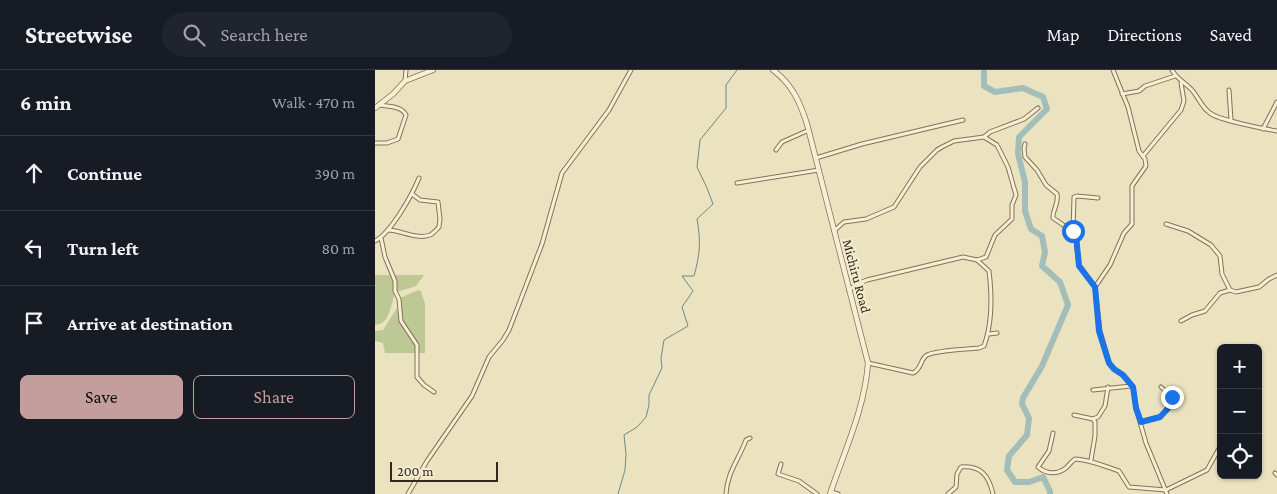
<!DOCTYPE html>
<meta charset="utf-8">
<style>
:root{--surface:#171b24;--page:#20242c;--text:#f1f3f6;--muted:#9ea1a6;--line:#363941;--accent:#c49e9c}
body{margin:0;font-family:"Crimson Pro",serif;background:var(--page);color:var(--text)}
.controls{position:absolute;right:15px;bottom:15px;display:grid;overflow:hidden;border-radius:8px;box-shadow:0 1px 4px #0004}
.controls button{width:45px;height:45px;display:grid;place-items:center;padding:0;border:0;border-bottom:1px solid var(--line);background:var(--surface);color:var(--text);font:25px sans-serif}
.scale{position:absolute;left:15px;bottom:12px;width:108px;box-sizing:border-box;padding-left:5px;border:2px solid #332a1d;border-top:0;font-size:14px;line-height:18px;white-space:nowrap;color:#332a1d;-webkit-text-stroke:4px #f3eccf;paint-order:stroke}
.stop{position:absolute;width:15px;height:15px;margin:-11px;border:4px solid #1a73e8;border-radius:50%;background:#fff}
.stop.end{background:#1a73e8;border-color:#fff;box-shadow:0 1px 5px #0008}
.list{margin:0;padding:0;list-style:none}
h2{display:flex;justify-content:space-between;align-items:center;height:65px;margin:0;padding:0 20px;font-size:21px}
h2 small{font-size:16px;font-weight:400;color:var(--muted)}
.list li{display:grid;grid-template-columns:32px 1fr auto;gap:15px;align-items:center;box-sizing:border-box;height:75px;padding:0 20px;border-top:1px solid var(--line)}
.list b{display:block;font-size:19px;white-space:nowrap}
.list em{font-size:16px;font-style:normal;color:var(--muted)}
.actions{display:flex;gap:10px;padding:15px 20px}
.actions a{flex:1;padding:11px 0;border:1px solid var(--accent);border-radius:8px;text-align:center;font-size:18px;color:var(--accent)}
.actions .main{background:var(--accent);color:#111}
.icon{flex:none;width:28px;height:28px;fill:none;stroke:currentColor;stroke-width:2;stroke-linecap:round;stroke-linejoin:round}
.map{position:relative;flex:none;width:902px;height:424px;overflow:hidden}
header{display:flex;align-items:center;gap:30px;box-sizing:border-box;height:70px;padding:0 25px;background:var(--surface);border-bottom:1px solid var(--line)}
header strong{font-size:24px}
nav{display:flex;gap:28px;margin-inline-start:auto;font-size:18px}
.search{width:350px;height:45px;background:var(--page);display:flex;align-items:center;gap:12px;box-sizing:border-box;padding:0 18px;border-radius:28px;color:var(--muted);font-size:19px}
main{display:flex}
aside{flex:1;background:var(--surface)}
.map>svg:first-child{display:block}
</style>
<header>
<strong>Streetwise</strong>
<div class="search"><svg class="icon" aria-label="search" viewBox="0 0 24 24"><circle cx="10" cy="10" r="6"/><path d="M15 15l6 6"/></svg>Search here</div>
<nav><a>Map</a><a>Directions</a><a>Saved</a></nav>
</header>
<main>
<aside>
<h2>6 min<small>Walk · 470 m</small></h2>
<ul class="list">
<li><svg class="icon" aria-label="ahead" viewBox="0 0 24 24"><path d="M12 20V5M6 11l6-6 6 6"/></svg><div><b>Continue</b></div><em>390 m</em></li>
<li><svg class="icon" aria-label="left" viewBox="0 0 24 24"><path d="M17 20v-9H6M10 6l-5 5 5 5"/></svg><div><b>Turn left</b></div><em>80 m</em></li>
<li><svg class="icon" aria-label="arrive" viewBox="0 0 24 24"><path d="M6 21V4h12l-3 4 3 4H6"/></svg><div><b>Arrive at destination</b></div></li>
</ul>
<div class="actions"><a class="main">Save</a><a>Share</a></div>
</aside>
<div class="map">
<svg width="902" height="424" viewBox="0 0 902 424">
<rect width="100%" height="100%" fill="#ebe2c0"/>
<g fill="#bdc895">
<path d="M0,205H17C17,208 19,210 20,213C22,219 15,244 11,249C8,253 5,254 0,255Z"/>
<polygon points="19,205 49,205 41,216 22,222"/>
<polygon points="43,220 46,221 50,234 50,283 43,283 42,274 27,251 25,228"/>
<polygon points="22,238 24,251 41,274 41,283 10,283 8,273 0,271 0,261 8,260"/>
</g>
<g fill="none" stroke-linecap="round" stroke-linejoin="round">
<path stroke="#6b8a85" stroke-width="1" d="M243,424L250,400L251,384L249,365L262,357L271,347L274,335V325L287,298L286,288L289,270L313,256L307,237L318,221L307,206H319C325,184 326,172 322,149L338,134L332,118L322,97L325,70L351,38V15L362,0"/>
<polyline stroke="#a3bdb8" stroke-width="6" points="609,0 609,16 620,22 648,18 668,27 672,39 644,67 643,84 650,112 650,141 656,159 667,166 670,182 667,196 685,212 693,235 667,296 648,328 647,334 654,348 652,365 634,386 632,400 640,412 654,412 668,407 675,421 675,424"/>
<g stroke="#837359" stroke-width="5">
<g id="minor">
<polyline points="738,0 753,37 764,81 770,89 771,96 757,116 757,154 749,163 735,195 720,217 725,261 734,293 739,299 748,305 758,317 761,338 771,373 792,424"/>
<path d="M797,0C802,9 809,12 816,19C823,26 826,37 835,43C843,50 890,59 902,61"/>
<polyline points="30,11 31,0"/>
<polyline points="854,20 856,50"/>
<polyline points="747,24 764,21 770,16 800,6"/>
<polyline points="888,59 902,32"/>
<path d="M0,73H12L23,69L31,45C27,36 14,37 5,35"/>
<path d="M650,74L649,78L650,87L662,100L671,115L682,124C684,135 677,140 678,148L700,163L704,195L720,217"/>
<polyline points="401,80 407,72 434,60"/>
<polyline points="768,86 806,40 809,31 806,13"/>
<polyline points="441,88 487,74 588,50"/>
<polyline points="362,113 444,100"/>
<polyline points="791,154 813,161 836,175 845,186 847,204 855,220"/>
<path d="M13,160C26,160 41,170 55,165C58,164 62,159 64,157L65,149L63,132L45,130L37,124"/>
<polyline points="459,161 469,152 491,149 519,137 545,97 562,80 567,77 579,71 609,67 615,62 649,49 663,38"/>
<polyline points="698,161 699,127 702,126 723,128"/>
<polyline points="6,168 10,187 20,211 20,221 24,229 26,251 42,275 42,307 49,315 59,322"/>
<path d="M0,171C16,163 37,125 44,108"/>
<polyline points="474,220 482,214 492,210 588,187 602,190 611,187 620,165 637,149 637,135 641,125 633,97 622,75 609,67"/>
<polyline points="806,251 817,245 830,241 845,223 855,220 861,222 884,217 894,209 902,205"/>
<polyline points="614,264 622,263"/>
<polyline points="845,288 846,289"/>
<path d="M493,293L538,303C547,299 545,289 552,285C561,280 593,279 604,278L609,276C617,254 617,225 614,201L602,190"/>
<polyline points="718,320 756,316"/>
<polyline points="699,345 718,349 720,352 720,366 716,390"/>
<polyline points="718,349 723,347 730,336 733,317"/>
<polyline points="766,352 785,347 798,333 797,327 786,317"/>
<path d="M678,363L674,381L663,397C671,404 682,405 691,398C694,395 696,392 700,389C717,390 728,396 744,401L754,417L791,420L832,400L846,375"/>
<polyline points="406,394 403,404 424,411 442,424"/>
<polyline points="900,403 902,405"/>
<polyline points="456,422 463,424"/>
<polyline points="33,424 52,391 97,326 114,287 128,270 134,260 167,174 187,103 234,40 256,0"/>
<path d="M351,424C352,403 364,389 371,370L375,368"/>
<path d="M573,424L581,417L582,404L586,397C606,395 614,406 618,424"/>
</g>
</g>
<g stroke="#837359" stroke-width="6">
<g id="tertiary">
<path d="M398,0C417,14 425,32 432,54L493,293C490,338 469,382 455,424"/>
<polyline points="0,38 18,24 30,11 58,0"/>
</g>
</g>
<use href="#minor" stroke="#f6efd3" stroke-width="3"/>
<use href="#tertiary" stroke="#f6efd3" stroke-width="4.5"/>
</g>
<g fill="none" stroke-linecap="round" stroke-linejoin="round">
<polyline stroke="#1a73e8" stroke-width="6" points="698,161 701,165 704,196 720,217 724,261 734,293 739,299 748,305 758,317 761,338 766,352 785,347 798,333 797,327"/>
</g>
<g text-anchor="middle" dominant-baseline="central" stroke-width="4.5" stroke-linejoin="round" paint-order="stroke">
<g font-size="14" fill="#332a1d" stroke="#f3eccf">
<text transform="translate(482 206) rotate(75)">Michiru Road</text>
</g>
</g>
</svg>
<div class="controls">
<button>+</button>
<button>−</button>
<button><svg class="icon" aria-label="locate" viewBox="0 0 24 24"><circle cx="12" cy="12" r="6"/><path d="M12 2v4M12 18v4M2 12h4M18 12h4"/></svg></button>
</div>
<div class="scale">200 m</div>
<div class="stop" style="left:698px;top:161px"></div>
<div class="stop end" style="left:797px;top:327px"></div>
</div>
</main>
